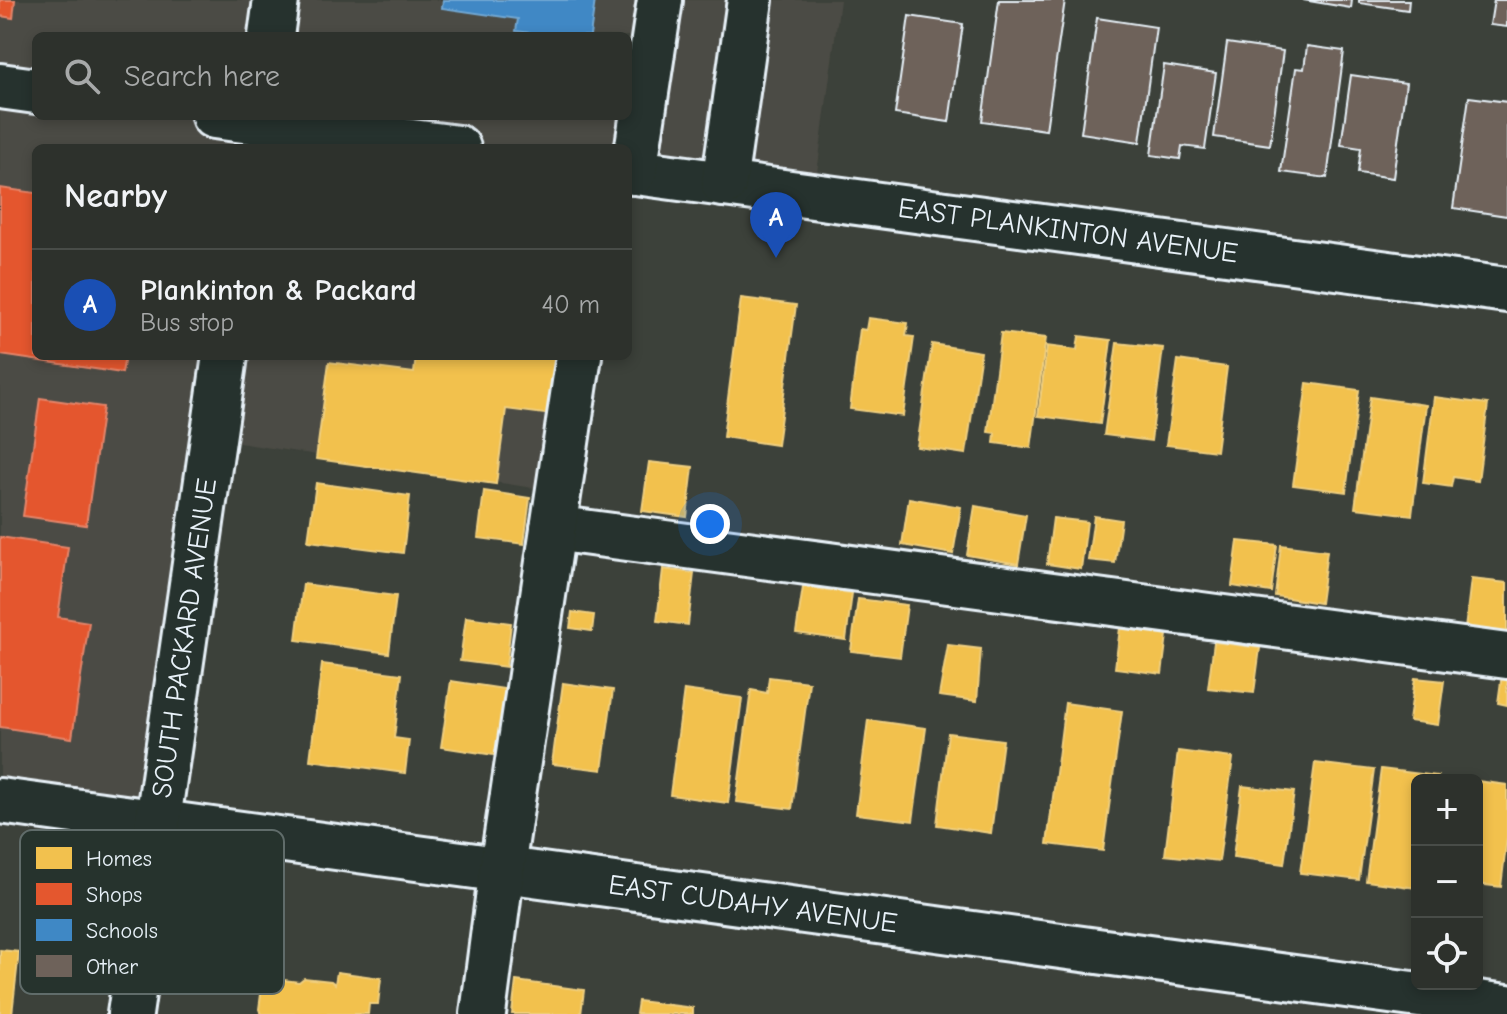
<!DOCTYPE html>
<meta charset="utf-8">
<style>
:root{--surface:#2d312c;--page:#353934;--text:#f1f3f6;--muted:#a7a9a9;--line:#484c48;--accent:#ea580c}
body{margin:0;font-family:"Comic Neue",sans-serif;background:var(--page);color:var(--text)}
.controls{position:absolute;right:24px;bottom:24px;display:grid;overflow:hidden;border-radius:12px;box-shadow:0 4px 12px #0003}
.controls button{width:72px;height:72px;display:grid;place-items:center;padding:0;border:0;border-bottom:2px solid var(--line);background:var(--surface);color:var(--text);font:40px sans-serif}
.you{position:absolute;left:710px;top:524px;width:28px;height:28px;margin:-20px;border:6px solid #fff;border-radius:50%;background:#1a73e8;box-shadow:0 0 0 12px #1a73e833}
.badge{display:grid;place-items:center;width:52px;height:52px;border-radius:50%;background:var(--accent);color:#fff;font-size:26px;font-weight:700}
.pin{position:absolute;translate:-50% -66px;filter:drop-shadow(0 2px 4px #0008)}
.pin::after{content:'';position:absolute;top:42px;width:28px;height:24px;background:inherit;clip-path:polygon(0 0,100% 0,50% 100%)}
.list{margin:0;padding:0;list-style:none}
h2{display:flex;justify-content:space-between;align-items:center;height:104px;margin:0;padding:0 32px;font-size:34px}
h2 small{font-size:26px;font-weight:400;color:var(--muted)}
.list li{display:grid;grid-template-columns:52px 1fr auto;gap:24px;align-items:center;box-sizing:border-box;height:112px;padding:0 32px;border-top:2px solid var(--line)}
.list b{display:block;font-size:30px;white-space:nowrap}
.list p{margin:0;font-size:26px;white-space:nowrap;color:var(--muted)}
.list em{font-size:26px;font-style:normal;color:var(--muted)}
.icon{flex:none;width:44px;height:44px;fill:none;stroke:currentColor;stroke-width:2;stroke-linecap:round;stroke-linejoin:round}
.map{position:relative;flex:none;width:1507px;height:1014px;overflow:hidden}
.search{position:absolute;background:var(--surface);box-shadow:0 4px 12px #0003;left:32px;top:32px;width:600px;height:88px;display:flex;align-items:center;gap:20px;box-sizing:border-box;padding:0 28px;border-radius:12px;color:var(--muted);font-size:30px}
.panel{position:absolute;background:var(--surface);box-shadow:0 4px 12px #0003;left:32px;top:144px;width:600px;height:216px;border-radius:12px}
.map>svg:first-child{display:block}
</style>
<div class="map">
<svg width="1507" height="1014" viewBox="0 0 1507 1014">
<rect width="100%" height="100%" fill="#3c413a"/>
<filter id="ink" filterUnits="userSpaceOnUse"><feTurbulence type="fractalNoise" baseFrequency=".0125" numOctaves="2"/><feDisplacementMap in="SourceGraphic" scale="16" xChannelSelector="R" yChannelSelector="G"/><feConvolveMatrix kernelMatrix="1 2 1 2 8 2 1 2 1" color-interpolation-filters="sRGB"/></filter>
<g filter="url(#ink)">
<path fill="#4b4b44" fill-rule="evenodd" d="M0,0H840L814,196L628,148H36V356H579L559,492L213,439L158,823L0,801ZM36,36H628V116H36Z"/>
<g fill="#f2c14e" stroke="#efcf81" stroke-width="2">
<polygon points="741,298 796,305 777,445 723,437"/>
<polygon points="868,318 908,323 906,336 914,337 903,416 850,409 860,329 866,330"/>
<polygon points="1001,333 1046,338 1031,448 994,443 995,433 988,432"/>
<polygon points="1079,336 1111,340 1100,424 1038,416 1047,346 1077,350"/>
<polygon points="1117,343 1163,348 1151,441 1104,435"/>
<polygon points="932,344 981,352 966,454 917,447"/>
<polygon points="416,356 568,356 560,416 506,409 496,484 316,459 329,362 414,373"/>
<polygon points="1178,360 1227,367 1216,451 1166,445"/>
<polygon points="1307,383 1359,390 1346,492 1293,485"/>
<polygon points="1370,397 1426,405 1412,515 1355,508"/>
<polygon points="1434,397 1488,404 1478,481 1453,477 1451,487 1423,483"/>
<polygon points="649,462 693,467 687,517 642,511"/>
<polygon points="316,483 410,496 403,553 308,541"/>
<polygon points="484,491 530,498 524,544 478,538"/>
<polygon points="909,498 961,507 953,554 902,545"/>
<polygon points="975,506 1026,515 1018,564 967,555"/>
<polygon points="1094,516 1121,520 1115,563 1088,560"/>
<polygon points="1053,518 1087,522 1081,569 1047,564"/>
<polygon points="1238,541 1277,545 1271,592 1232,586"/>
<polygon points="1281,545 1327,551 1320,603 1275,596"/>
<polygon points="663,569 694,573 688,625 657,621"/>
<polygon points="1471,579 1507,583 1507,635 1465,629"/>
<polygon points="303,584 396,596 389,653 296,640"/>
<polygon points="803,587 852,593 846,640 796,633"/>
<polygon points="858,599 907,605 900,657 851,651"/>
<polygon points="572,612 594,615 592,631 570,628"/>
<polygon points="466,617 511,623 506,667 460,661"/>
<polygon points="1121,620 1168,627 1162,674 1115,668"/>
<polygon points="1214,642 1260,648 1254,693 1208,688"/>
<polygon points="948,645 981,649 977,701 939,696"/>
<polygon points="322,664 402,674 394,738 409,740 405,773 310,760"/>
<polygon points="1502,674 1507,674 1507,705 1498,703"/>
<polygon points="769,677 809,682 792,809 736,802 751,690 767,693"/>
<polygon points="1415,678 1444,681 1438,725 1409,721"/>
<polygon points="451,681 511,690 501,756 441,747"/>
<polygon points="563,683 613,690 602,770 552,764"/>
<polygon points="684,690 742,698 728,803 670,795"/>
<polygon points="1065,703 1122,711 1103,851 1047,844"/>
<polygon points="868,720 926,728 913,821 856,814"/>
<polygon points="948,733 1003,740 991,833 937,825"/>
<polygon points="1178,751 1233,758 1219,861 1165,855"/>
<polygon points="1315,763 1374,770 1359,880 1300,873"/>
<polygon points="1381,769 1438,776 1437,780 1417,780 1417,888 1366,881"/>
<polygon points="1477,781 1507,785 1507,837 1501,887 1477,884"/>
<polygon points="1242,786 1294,792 1284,864 1233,857"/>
<polygon points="0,950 19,952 12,1014 0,1014"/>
<polygon points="337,972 381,978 378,1004 369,1004 368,1014 261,1014 259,1009 262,987 269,978 299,982 304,978 331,981 335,984"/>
<polygon points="516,981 584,990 581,1014 512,1014"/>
<polygon points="638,1001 693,1008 693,1014 636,1014"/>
</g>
<g fill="#e4572e" stroke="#e5856b" stroke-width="2">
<polygon points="0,0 15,0 13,18 0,16"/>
<polygon points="0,188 36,193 36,356 125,356 122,373 0,355"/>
<polygon points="40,398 103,407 86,525 23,516"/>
<polygon points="0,537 68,547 58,617 89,622 72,738 0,727"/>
</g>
<polygon fill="#3f88c5" stroke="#72a8d4" stroke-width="2" points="443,0 595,0 590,36 555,36 516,31 518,19 442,8"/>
<g fill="#6e625a" stroke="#e8f1f8" stroke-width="2">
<polygon points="999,0 1065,0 1046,130 982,121"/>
<polygon points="1303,0 1352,0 1351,8"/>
<polygon points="1359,0 1409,0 1408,10 1359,3"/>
<polygon points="1494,0 1507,0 1507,27 1490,25"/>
<polygon points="909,16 963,24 949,122 895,114"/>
<polygon points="1097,18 1156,27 1140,142 1081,133"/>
<polygon points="1227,43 1283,51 1270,145 1214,137"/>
<polygon points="1307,46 1344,51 1327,178 1281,172 1296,68 1304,69"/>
<polygon points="1164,65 1216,73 1205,149 1182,146 1180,159 1151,155"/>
<polygon points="1351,75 1406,83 1393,178 1358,173 1361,148 1341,145"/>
<polygon points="1469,97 1507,102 1507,216 1453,208"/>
</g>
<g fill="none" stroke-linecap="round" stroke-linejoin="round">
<g stroke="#e8f1f8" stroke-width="50">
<g id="minor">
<polyline points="271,36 276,0"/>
<polyline points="0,86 36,91"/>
<polyline points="214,116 458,148"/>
<path id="s1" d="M628,171L1507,290"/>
<polyline points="634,172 660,0"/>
<polyline points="724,184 750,0"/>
<polyline points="553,528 1507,656"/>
<path id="s2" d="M0,801L1507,1007"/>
<path id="s3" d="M130,1014L225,356"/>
<polyline points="483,1014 502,868 579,356"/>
</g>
</g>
<use href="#minor" stroke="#26332d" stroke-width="44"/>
</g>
</g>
<g text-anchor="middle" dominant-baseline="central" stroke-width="8" stroke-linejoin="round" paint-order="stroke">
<g font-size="28" fill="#e8f1f8" stroke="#26332d">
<text stroke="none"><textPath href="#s1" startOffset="444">EAST PLANKINTON AVENUE</textPath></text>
<text stroke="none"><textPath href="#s3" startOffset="380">SOUTH PACKARD AVENUE</textPath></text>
<text stroke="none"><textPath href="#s2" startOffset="760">EAST CUDAHY AVENUE</textPath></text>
</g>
</g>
<rect x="20" y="830" width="264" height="164" rx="12" fill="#26332d" stroke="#606c6a" stroke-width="2"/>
<rect x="36" y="847" width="36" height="22" fill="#f2c14e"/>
<rect x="36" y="883" width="36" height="22" fill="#e4572e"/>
<rect x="36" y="919" width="36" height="22" fill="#3f88c5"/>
<rect x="36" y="955" width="36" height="22" fill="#6e625a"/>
<g font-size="22" fill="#e8f1f8">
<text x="86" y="866">Homes</text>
<text x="86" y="902">Shops</text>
<text x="86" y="938">Schools</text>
<text x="86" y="974">Other</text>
</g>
</svg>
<div class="controls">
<button>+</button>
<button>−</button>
<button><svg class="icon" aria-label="locate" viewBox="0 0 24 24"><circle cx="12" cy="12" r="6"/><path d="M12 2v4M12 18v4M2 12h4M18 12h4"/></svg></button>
</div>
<div class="you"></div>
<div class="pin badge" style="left:776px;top:258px;background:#1a4fb4">A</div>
<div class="search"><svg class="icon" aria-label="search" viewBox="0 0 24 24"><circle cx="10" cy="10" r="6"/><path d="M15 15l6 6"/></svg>Search here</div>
<section class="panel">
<h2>Nearby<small></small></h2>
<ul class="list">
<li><span class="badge" style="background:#1a4fb4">A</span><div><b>Plankinton &amp; Packard</b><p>Bus stop</p></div><em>40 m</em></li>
</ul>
</section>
</div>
